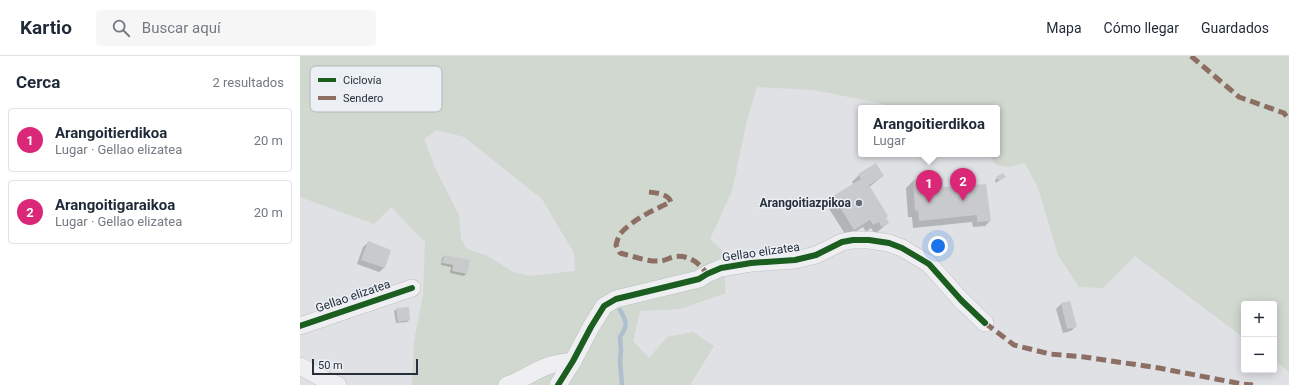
<!DOCTYPE html>
<html lang="es">
<meta charset="utf-8">
<style>
:root{--surface:#fff;--page:#f6f6f7;--text:#1f2937;--muted:#747a83;--line:#e0e1e3;--accent:#db2777}
body{margin:0;font-family:Roboto,sans-serif;background:var(--page);color:var(--text)}
.controls{position:absolute;right:12px;bottom:12px;display:grid;overflow:hidden;border-radius:4px;box-shadow:0 2px 10px #0003}
.controls button{width:36px;height:36px;display:grid;place-items:center;padding:0;border:0;border-bottom:1px solid var(--line);background:var(--surface);color:var(--text);font:20px sans-serif}
.scale{position:absolute;left:12px;bottom:10px;width:106px;box-sizing:border-box;padding-left:4px;border:2px solid #27303c;border-top:0;font-size:11px;line-height:14px;white-space:nowrap;color:#27303c;-webkit-text-stroke:3px #ecf0f4;paint-order:stroke}
.you{position:absolute;left:638px;top:190px;width:14px;height:14px;margin:-10px;border:3px solid #fff;border-radius:50%;background:#1a73e8;box-shadow:0 0 0 6px #1a73e833}
.badge{display:grid;place-items:center;width:26px;height:26px;border-radius:50%;background:var(--accent);color:#fff;font-size:13px;font-weight:700}
.pin{position:absolute;translate:-50% -33px;filter:drop-shadow(0 1px 2px #0008)}
.pin::after{content:'';position:absolute;top:21px;width:14px;height:12px;background:inherit;clip-path:polygon(0 0,100% 0,50% 100%)}
.popup{position:absolute;left:558px;top:49px;width:142px;height:52px;box-sizing:border-box;display:grid;place-content:center;border-radius:4px;background:var(--surface);filter:drop-shadow(0 1px 3px #0005);font-size:13px;white-space:nowrap;color:var(--muted)}
.popup b{font-size:15px;color:var(--text)}
.popup::after{content:'';position:absolute;left:50%;top:100%;margin-left:-8px;border:8px solid transparent;border-top-color:var(--surface)}
.list{margin:0;padding:0;list-style:none}
h2{display:flex;justify-content:space-between;align-items:center;height:52px;margin:0;padding:0 16px;font-size:17px}
h2 small{font-size:13px;font-weight:400;color:var(--muted)}
.list li{display:grid;grid-template-columns:26px 1fr auto;gap:12px;align-items:center;box-sizing:border-box;height:64px;margin:0 8px 8px;padding:0 8px;border:1px solid var(--line);border-radius:4px}
.list b{display:block;font-size:15px;white-space:nowrap}
.list p{margin:0;font-size:13px;white-space:nowrap;color:var(--muted)}
.list em{font-size:13px;font-style:normal;color:var(--muted)}
.icon{flex:none;width:22px;height:22px;fill:none;stroke:currentColor;stroke-width:2;stroke-linecap:round;stroke-linejoin:round}
.map{position:relative;flex:none;width:989px;height:329px;overflow:hidden}
header{display:flex;align-items:center;gap:24px;box-sizing:border-box;height:56px;padding:0 20px;background:var(--surface);border-bottom:1px solid var(--line)}
header strong{font-size:19px}
nav{display:flex;gap:22px;margin-inline-start:auto;font-size:14px}
.search{width:280px;height:36px;background:var(--page);display:flex;align-items:center;gap:10px;box-sizing:border-box;padding:0 14px;border-radius:4px;color:var(--muted);font-size:15px}
main{display:flex}
aside{flex:1;background:var(--surface)}
.map>svg:first-child{display:block}
</style>
<header>
<strong>Kartio</strong>
<div class="search"><svg class="icon" aria-label="search" viewBox="0 0 24 24"><circle cx="10" cy="10" r="6"/><path d="M15 15l6 6"/></svg>Buscar aquí</div>
<nav><a>Mapa</a><a>Cómo llegar</a><a>Guardados</a></nav>
</header>
<main>
<aside>
<h2>Cerca<small>2 resultados</small></h2>
<ul class="list">
<li><span class="badge">1</span><div><b>Arangoitierdikoa</b><p>Lugar · Gellao elizatea</p></div><em>20 m</em></li>
<li><span class="badge">2</span><div><b>Arangoitigaraikoa</b><p>Lugar · Gellao elizatea</p></div><em>20 m</em></li>
</ul>
</aside>
<div class="map">
<svg width="989" height="329" viewBox="0 0 989 329">
<rect width="100%" height="100%" fill="#dfe1e4"/>
<path fill="#d0d8d0" fill-rule="evenodd" d="M0,0H989V316L974,304V248H944V282L835,200L803,232L779,231L758,199L738,132L725,107L709,111L697,109L688,98H697V52H592L580,47L513,34L457,31L447,64L432,135L410,183L422,194L426,237L380,253L340,255L333,285L349,302L367,281L393,276L414,290L390,329H112L114,285L123,239L125,186L91,151L74,168L0,141ZM137,74L164,81L242,143L274,197L275,215L230,220L213,216L188,200L167,193L161,183L159,159L136,114L124,83Z"/>
<g fill="#0003">
<polygon points="559,119 583,120 569,131 588,167 575,178 571,172 566,176 563,171 547,181 526,148 533,141 554,129 552,126"/>
<polygon points="704,121 696,127 695,124 697,122"/>
<polygon points="613,125 642,132 690,165 685,170 673,171 672,166 613,172 612,161 608,161 606,132"/>
<polygon points="68,187 84,212 79,216 57,208 63,191"/>
<polygon points="144,200 166,218 164,220 150,217 151,211 141,209 142,202"/>
<polygon points="769,246 776,270 771,275 763,277 756,253 761,248"/>
<polygon points="97,253 109,264 107,266 96,267 94,255"/>
</g>
<g fill="none" stroke-linecap="round" stroke-linejoin="round">
<path stroke="#aec0ce" stroke-width="4.5" d="M320,254C327,266 328,269 320,281L321,294L320,305L322,329"/>
</g>
<g fill="#c8cacc">
<polygon points="576,107 584,120 569,129 588,160 586,162 589,167 582,172 579,166 573,169 570,164 554,174 533,140 561,123 558,118"/>
<polygon points="703,117 706,121 699,125 696,121"/>
<polygon points="643,122 643,131 686,128 691,165 677,166 677,159 619,165 618,154 615,155 613,124"/>
<polygon points="68,185 91,194 85,212 61,204"/>
<polygon points="144,199 170,204 167,218 152,215 153,209 142,207"/>
<polygon points="770,245 777,271 767,273 761,247"/>
<polygon points="109,251 110,264 98,266 96,252"/>
</g>
<g fill="none" stroke-linecap="round" stroke-linejoin="round">
<g stroke="#bdbfc2" stroke-width="18">
<g id="street">
<polyline points="0,270 112,232"/>
<polyline points="0,310 25,324 38,329"/>
<path d="M207,329C221,325 232,316 245,311C254,307 264,306 273,305"/>
<polyline points="258,329 273,305 291,271 304,250 316,243 399,223 407,218 421,212 451,207 495,204 516,199 542,186 553,184 569,184 589,187 602,192 629,208 661,244 685,267"/>
</g>
</g>
<use href="#street" stroke="#efeff1" stroke-width="17"/>
<g stroke="#8d6e63" stroke-width="5" stroke-dasharray="10 5" stroke-linecap="butt">
<polyline points="891,0 939,41 984,57 989,64"/>
<path d="M349,136C357,137 368,138 371,146C355,153 332,164 320,178C318,181 317,186 316,189L320,197C333,200 347,206 360,205C364,205 369,202 373,201C387,198 399,206 407,218"/>
<polyline points="685,267 714,289 750,298 784,301 859,312 942,328 953,329"/>
</g>
<g stroke="#ecf0f4" stroke-width="8">
<g id="cycleway">
<polyline points="0,270 112,232"/>
<polyline points="258,329 273,305 291,271 304,250 316,243 399,223 407,218 421,212 451,207 495,204 516,199 542,186 553,184 569,184 589,187 602,192 629,208 661,244 685,267"/>
</g>
</g>
<use href="#cycleway" stroke="#1b5e20" stroke-width="6"/>
</g>
<circle fill="#676e77" stroke="#ecf0f4" stroke-width="1.5" cx="559" cy="147" r="4"/>
<g text-anchor="middle" dominant-baseline="central" stroke-width="3" stroke-linejoin="round" paint-order="stroke">
<g font-size="12" font-weight="bold" fill="#27303c" stroke="#ecf0f4" text-anchor="end">
<text x="551" y="147">Arangoitiazpikoa</text>
</g>
<g font-size="12" fill="#27303c" stroke="#ecf0f4">
<text transform="translate(461 196) rotate(-8)">Gellao elizatea</text>
<text transform="translate(53 240) rotate(-19)">Gellao elizatea</text>
</g>
</g>
<rect x="10" y="10" width="132" height="46" rx="6" fill="#ecf0f4" stroke="#b1b6bd" stroke-width="1"/>
<rect x="18" y="22" width="18" height="4" fill="#1b5e20"/>
<rect x="18" y="40" width="18" height="4" fill="#8d6e63"/>
<g font-size="11" fill="#27303c">
<text x="43" y="28">Ciclovía</text>
<text x="43" y="46">Sendero</text>
</g>
</svg>
<div class="controls">
<button>+</button>
<button>−</button>
</div>
<div class="scale">50 m</div>
<div class="you"></div>
<div class="pin badge" style="left:629px;top:147px">1</div>
<div class="popup"><b>Arangoitierdikoa</b>Lugar</div>
<div class="pin badge" style="left:663px;top:145px">2</div>
</div>
</main>
